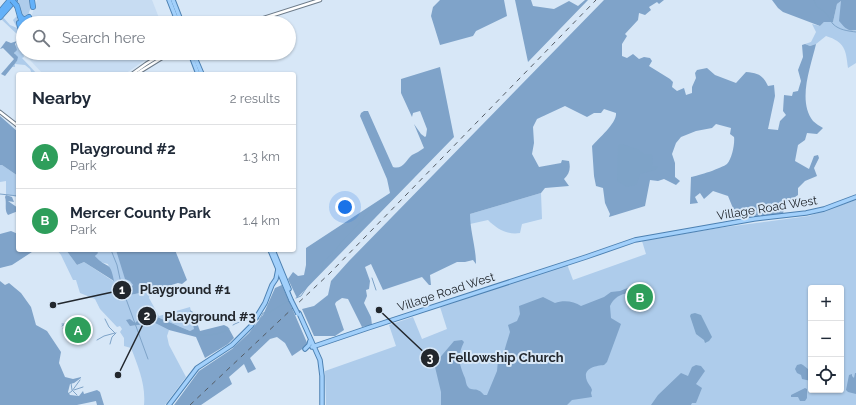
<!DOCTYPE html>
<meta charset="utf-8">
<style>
:root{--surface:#fff;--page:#f2f2f3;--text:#1f2937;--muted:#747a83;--line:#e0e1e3;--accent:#111827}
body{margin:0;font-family:Raleway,sans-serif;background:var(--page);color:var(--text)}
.controls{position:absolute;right:12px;bottom:12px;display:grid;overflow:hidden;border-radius:4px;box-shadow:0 1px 3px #0004}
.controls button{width:36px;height:36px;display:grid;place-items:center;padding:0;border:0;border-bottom:1px solid var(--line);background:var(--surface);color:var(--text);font:20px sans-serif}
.you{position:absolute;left:345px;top:207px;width:14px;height:14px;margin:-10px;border:3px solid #fff;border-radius:50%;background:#1a73e8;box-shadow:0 0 0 6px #1a73e833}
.badge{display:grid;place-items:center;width:26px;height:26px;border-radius:50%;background:var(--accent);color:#fff;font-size:13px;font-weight:700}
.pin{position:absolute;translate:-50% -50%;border:2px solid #fff;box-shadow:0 1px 4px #0006}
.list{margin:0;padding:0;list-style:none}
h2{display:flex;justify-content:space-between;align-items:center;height:52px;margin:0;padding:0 16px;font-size:17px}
h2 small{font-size:13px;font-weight:400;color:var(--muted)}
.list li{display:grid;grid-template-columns:26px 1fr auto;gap:12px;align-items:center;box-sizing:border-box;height:64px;padding:0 16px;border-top:1px solid var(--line)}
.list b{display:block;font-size:15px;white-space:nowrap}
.list p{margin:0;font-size:13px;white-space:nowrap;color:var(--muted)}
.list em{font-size:13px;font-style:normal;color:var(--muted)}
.icon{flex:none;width:22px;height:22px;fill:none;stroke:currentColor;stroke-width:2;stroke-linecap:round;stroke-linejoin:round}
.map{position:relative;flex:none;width:856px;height:405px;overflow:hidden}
.search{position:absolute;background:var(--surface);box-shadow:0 1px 3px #0004;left:16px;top:16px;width:280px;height:44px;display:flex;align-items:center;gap:10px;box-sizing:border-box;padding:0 14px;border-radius:22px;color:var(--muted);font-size:15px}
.panel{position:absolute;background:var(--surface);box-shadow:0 1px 3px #0004;left:16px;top:72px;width:280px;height:180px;border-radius:4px}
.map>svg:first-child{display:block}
</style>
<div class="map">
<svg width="856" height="405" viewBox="0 0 856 405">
<rect width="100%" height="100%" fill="#d7e7f7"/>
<g fill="#c7dcf2">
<polygon points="37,0 152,0 161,23 29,23"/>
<polygon points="26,53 155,53 125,74 43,74 30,60"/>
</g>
<g fill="#aecceb" fill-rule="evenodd">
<polygon points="19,0 32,0 32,4 27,18 25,19 16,3"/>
<path d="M841,1L852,31L856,30V63L848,68C846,50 845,42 826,36L816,44L810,46L805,44L811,42L816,32L812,24L820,26L824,22H833L837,4Z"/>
<path d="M2,16L10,25L17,28L13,20L17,16L21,35V46L24,57L22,58L37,74H32L30,69L25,65L15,64V67H12L17,61C12,48 16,47 19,36L1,19Z"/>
<polygon points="0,165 2,165 18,176 18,197 6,195 6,181 0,182"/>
<path d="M541,193L542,219L522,224L520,233C507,235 497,229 488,220L470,224V214Z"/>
<path d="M856,200V405H326L325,371L396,346L389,325L413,317L422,339L447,329L440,307L567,264L573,280L646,254L642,241L718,228L809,216ZM811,288H841V390H811Z"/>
<path d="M57,250H66L77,265L84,262L113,281L108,264L100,262L95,256L97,251L94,250H116L133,285L130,295L150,291L149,298L159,316L190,307L195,329L190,331L155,316L130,326L155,323L169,330L167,336L169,345L186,377L165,405H144C146,385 138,366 131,348L124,346V338L120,332L122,329L120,326L117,327L100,309L95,299L80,293L76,280H73L61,255Z"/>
</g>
<g fill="#7fa3c9">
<polygon points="440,0 504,0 507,16 476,31 473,36 440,45 431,16 433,7"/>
<polygon points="515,0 531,0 533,6 554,9 569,1 578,6 585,0 588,0 528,62"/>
<path d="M604,0H664L659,4L657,2L649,7L651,10L645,15L639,13L638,20L625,34L627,36L622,44V56L627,58L633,54L639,59L644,57L650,58L652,61L649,66L670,79L673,82L672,87L677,91L684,88L686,95L692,93V87L696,78L695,73L697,70L707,68L715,75L736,83L746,72C758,73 763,75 768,86L774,85L775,96L768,129L778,130L780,121L786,115L783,111L784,95L792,96L793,92L798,91L801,81L798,70L803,57L802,45L805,44L810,46L816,44C811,66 797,101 813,121C816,124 820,126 823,128L817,134L807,133L805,140L798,145L795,161L809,169L814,156L818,155L819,158L814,168L817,176L805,181L798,188V195L785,204L783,214L737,218L728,196L713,191L704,199L700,193L695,197L698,203L690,204L691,177C698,176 722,168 727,164C732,159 735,143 734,137L730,134L731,128L716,124L712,128L696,131L681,137L676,143L672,154L675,163V177L680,181L676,185L664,179L658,181L650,180L645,206L609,217L610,214L605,203L603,188L596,186L594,176L592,146C599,138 617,123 616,113L604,109L601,113H594L587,117L565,106L537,119L533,127L534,143L532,154L539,167L561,163L562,160L569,161C571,169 569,174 564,179L569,186L545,188L541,193L470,214C470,231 476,247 476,264L473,260L465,262H457L430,275L431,285H429L422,277L383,290L371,264L365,267L370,281L369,289L366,290L367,296L364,303L371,317L372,325L362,327L348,299L342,298L336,302L335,304L344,330L335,336H314L302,309L314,306L328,295L331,281L349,261Z"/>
<path d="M772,0H856V30C848,32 844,27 839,21L841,1L837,4L833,22H824L820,26L783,12L778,8Z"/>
<polygon points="6,41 11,43 17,41 15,44 17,50 14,53 18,57 17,61 5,76 1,74 14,59 3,48 0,49"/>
<path d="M440,67L454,137L297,298L288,279L293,272L298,276L304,275L306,265V248L390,193L387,179L360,116L361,113L364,111H368L393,167C403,170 406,160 412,155C416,153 420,151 424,148L414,124L421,134L425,137L426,136L427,129L420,111L413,113L412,117L401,93V79Z"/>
<polygon points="0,116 18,132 18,176 2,165 0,165"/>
<path d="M6,195L12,197L14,202L8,201L18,208V211L8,215C4,210 7,203 5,197Z"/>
<polygon points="11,231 18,234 18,250 35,250 12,265 0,268 0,234"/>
<path d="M66,250L97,251L98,253L95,256C107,270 110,259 114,281L84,262L77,265Z"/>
<polygon points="116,250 175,250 187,280 182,284 178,283 165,287 158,291 150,291 130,295 127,291 133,285 130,281 125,279"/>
<polygon points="0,281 5,285 9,283 21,293 31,307 36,325 47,331 61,352 59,363 65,377 73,379 81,377 81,378 74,383 70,384 68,392 70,395 79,396 83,391 84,394 97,390 100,392 104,405 97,405 96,401 77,405 0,405"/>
<polygon points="282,285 308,345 292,356 285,343 277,337 270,339 250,358 256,369 248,373 244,364 229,377 232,384 201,405 174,405 199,371 232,349 249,333 263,315 275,288"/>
<path d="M635,285L637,286L633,294C623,292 614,297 610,306L611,318L621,324L607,362L604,365C595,366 582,368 587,381C588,384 591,386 592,390L591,393L592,397L572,400L567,405H441V392L435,367L437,361L454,341L462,340L464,342C457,356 459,364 465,378C466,381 466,385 468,387C472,392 477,386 484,395H487L497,371L498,360L504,352L506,345L510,332L508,325L517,321L520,314L519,306L543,297L555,303C563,300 574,301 581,306L604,297L611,292L620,291Z"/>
<polygon points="190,310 193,312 200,331 224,325 228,327 234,338 228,344 205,358 196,337 169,330 155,323 130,326 126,320 130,319 135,323 138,320 155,316 190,331 194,329"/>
<polygon points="801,364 803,365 808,369 808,373 811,376 811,381 802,379 801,375 797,373 795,369 797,365"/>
<polygon points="696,365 701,366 705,371 696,384 702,388 696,403 692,403 691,405 651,405 658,395 681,373 688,376 692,367"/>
<polygon points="855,373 856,373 856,394 848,392 846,390 849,375 852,374 852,376 854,378"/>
<polygon points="805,388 807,389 807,398 805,401 800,401 798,397 791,397 791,395"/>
</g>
<g fill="#7ea3c8">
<polygon points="621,144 637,149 644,154 652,154 653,164 651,166 658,166 655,170 640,174 636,185 627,187 617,181 618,146"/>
<polygon points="695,313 701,315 712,337 709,341 705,343 704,340 696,334 690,316 691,314"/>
</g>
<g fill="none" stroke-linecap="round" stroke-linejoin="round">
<g stroke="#7ea3c8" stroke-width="1">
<path d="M814,0C815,8 821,8 826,13C829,16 830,21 833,24C839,30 848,31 856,32"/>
<polyline points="0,194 18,196"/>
<polyline points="111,250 117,265 122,288 148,359"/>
<polyline points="372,278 376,290"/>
<polyline points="296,298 301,296 315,275 322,270 323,262 333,253 344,239 354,229 373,206 389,197"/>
<polyline points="105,319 109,327 115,333"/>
<polyline points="257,319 260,319 263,313 270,312 288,301"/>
<path d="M137,323L157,318C178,330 206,343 229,329"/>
<polyline points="62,324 65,324 62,326"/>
<path d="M233,325C239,321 247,321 253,319"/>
<polyline points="63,328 65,327 64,326 69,326"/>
<polyline points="97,340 104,336 115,333"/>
<polyline points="110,344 112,337 116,333"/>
<polyline points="71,383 72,390"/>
<polyline points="74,390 83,387"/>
<polyline points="73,391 77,395"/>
<polyline points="68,394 72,391 80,380"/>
</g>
<g stroke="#6c7a88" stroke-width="4.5">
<g id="minor">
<polyline points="248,23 320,0"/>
<polyline points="132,74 146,64 164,53"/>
<polyline points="136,74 170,53"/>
<polyline points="0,112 18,126"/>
</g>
</g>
<g stroke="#4d81b2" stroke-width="5.5">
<g id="major">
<polyline points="169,0 178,23"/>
<polyline points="173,0 182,23"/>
<polyline points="190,53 198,74"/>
<polyline points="193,53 202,74"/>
<polyline points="270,250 291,300"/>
<polyline points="273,250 289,289"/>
<polyline points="299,313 320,360 322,376 322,405"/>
<polyline points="312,347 368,328 586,257 635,240 754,219 806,213 824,209 856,197"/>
<polyline points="305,349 309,345 310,341"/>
<polyline points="169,405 197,368 232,345 251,326 265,303 272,285 276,279 278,269"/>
</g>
</g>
<g stroke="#4d81b2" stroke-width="6">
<g id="highway">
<polyline points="32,0 33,7"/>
<polyline points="17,6 23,27"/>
<polyline points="0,12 10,0"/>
<polyline points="20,16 24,20 29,17"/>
<polyline points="0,17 15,0"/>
<polyline points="19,23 23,38"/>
</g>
</g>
<use href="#minor" stroke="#fff" stroke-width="2.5"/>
<use href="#major" stroke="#a2d0fb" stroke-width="3.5"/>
<use href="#highway" stroke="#64b1f9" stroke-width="4.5"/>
<polyline stroke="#545c65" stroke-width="1" stroke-dasharray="5 5" stroke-linecap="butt" points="190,405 330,273 596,0"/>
<g stroke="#4d81b2" stroke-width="5.5" stroke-linecap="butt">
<polyline id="major-bridge" points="291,300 298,314"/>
</g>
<g stroke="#4d81b2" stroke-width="6" stroke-linecap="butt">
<polyline id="highway-bridge" points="12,0 17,6"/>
</g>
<use href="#major-bridge" stroke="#a2d0fb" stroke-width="3.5"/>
<use href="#highway-bridge" stroke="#64b1f9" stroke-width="4.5"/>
</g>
<g text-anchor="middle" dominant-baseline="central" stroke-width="4" stroke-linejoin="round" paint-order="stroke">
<g font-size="12" fill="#22272d" stroke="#d7e7f7">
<text transform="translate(767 208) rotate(-9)">Village Road West</text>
<text transform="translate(446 292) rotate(-18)">Village Road West</text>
</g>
</g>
<path fill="none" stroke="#22272d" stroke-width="1.5" d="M53 305L122 290M118 375L147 316M379 310L430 358"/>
<g fill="#22272d" stroke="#d7e7f7" stroke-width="1.5">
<circle cx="53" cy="305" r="4"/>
<circle cx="118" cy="375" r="4"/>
<circle cx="379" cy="310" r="4"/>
<circle cx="122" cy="290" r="10"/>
<circle cx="147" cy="316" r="10"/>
<circle cx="430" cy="358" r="10"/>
</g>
<g font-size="12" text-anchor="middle" font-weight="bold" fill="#fff">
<text x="122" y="294">1</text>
<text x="147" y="320">2</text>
<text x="430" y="362">3</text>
</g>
<g font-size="13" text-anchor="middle" font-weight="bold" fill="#22272d" stroke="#d7e7f7" stroke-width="4" stroke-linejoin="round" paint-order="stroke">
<text x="185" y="294">Playground #1</text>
<text x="210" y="321">Playground #3</text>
<text x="506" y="362">Fellowship Church</text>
</g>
</svg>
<div class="controls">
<button>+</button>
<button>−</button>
<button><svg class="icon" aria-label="locate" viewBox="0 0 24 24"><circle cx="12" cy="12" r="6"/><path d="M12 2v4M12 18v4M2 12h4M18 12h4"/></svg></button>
</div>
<div class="you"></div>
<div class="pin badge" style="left:78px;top:330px;background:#2e9e5b">A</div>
<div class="pin badge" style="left:640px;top:297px;background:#2e9e5b">B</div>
<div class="search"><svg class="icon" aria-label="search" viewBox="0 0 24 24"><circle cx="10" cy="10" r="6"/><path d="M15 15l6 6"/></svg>Search here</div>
<section class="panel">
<h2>Nearby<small>2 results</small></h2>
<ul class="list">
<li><span class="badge" style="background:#2e9e5b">A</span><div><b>Playground #2</b><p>Park</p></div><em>1.3 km</em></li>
<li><span class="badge" style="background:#2e9e5b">B</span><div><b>Mercer County Park</b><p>Park</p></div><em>1.4 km</em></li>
</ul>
</section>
</div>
